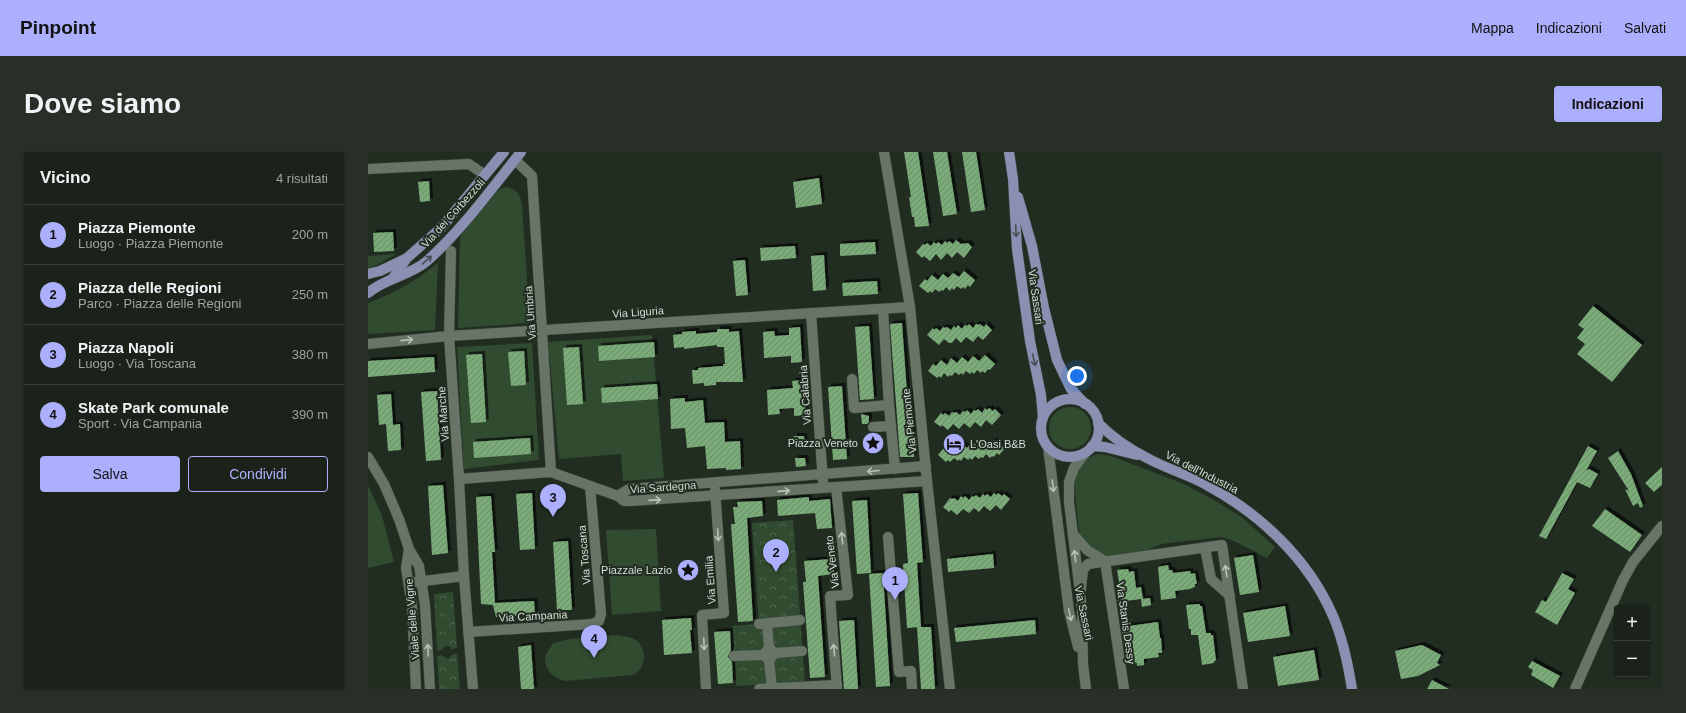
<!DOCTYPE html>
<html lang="it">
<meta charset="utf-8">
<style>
:root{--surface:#1a221a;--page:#272f27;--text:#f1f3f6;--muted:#9fa4a2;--line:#383f39;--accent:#acaffb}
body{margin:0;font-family:Arial,sans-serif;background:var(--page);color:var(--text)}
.controls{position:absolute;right:12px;bottom:12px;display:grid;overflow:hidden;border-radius:4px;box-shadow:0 1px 3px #0004}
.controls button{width:36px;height:36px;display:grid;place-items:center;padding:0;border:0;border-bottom:1px solid var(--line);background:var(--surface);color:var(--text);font:20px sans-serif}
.you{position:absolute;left:709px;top:224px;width:14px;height:14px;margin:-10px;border:3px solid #fff;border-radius:50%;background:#1a73e8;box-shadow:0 0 0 6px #1a73e833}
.badge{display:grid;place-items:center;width:26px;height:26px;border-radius:50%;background:var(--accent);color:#111;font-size:13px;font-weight:700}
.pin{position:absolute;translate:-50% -33px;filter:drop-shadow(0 1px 2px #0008)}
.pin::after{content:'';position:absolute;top:21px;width:14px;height:12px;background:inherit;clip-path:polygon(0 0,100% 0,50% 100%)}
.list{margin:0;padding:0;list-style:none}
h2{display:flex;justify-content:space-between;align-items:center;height:52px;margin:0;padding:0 16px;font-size:17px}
h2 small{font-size:13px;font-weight:400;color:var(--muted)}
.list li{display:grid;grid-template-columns:26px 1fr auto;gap:12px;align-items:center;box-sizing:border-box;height:60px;padding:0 16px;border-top:1px solid var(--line)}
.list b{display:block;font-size:15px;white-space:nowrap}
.list p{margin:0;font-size:13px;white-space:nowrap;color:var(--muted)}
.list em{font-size:13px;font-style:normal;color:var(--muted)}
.actions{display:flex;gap:8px;padding:12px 16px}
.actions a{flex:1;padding:9px 0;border:1px solid var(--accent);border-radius:4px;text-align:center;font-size:14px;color:var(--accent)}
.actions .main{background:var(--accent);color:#111}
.map{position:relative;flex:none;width:1294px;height:537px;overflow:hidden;border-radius:4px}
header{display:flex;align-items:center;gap:24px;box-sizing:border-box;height:56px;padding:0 20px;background:var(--accent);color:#111}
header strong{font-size:19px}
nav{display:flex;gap:22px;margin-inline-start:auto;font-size:14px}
.intro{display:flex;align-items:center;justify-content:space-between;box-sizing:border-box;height:96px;padding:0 24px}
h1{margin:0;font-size:28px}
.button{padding:10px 18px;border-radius:4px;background:var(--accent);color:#111;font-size:14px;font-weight:700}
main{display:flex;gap:24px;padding:0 24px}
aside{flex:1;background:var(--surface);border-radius:4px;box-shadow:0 1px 3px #0004}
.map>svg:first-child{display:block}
</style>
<header>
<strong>Pinpoint</strong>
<nav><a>Mappa</a><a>Indicazioni</a><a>Salvati</a></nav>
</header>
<div class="intro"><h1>Dove siamo</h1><a class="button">Indicazioni</a></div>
<main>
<aside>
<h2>Vicino<small>4 risultati</small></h2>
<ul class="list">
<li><span class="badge">1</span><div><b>Piazza Piemonte</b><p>Luogo · Piazza Piemonte</p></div><em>200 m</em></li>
<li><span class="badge">2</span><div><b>Piazza delle Regioni</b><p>Parco · Piazza delle Regioni</p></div><em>250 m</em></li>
<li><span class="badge">3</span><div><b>Piazza Napoli</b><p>Luogo · Via Toscana</p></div><em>380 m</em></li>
<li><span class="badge">4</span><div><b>Skate Park comunale</b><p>Sport · Via Campania</p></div><em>390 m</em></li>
</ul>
<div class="actions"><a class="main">Salva</a><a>Condividi</a></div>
</aside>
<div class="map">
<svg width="1294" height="537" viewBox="0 0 1294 537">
<defs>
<pattern id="park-crowns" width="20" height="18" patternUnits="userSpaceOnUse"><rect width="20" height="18" fill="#314b30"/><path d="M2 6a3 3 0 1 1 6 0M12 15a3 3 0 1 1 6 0" fill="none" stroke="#4e644d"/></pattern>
<pattern id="building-hatch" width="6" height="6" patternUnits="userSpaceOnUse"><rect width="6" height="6" fill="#7bab7a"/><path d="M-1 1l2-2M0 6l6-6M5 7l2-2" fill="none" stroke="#698c69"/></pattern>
<filter id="shadow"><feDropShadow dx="3" dy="-3" stdDeviation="0" flood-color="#0009"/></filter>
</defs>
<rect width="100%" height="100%" fill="#222d22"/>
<g fill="#314b30">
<path d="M139,35C150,38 152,43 154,54L162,171L90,176L92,84L127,42L134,36Z"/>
<polygon points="28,102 9,113 0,116 0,104"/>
<path d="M70,111L67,178L0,182V151C29,140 46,130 70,111Z"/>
<polygon points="284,183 296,326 255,329 253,302 191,307 180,190"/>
<polygon points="164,191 171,308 96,317 89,195"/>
<circle cx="702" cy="276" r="21"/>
<path d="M732,302L743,304L816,332L851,351L875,366L907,395L899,406L868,390L854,385L793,392L761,406L737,409L712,390L706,329C710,312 715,305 732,302Z"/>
<polygon points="0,333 14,364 26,410 0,416"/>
<polygon points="288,377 293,459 244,463 238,378"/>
<path d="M246,483C255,484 264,484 270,490C280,500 277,517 265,523L197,529C184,525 177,519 177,504L185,491L202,487Z"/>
</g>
<g fill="url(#park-crowns)">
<polygon points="425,368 437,530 368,534 364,474 391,472 384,371"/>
<polygon points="85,440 89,496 83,497 82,494 77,494 73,498 69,499 66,442"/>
<polygon points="85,502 89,502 92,537 71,537 69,504 73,503 80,507"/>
</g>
<g fill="url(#building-hatch)" filter="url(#shadow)">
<polygon points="536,0 550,0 561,74 547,75 546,65 544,65 541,45 543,45"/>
<polygon points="565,0 579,0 589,62 575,64"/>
<polygon points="594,0 608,0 617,58 603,60"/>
<polygon points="451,26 454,52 428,56 425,30"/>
<polygon points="61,29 62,49 52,50 50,30"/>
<polygon points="25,80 26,99 6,100 5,81"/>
<polygon points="588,88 593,92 600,91 604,95 596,106 589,100 584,106 579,101 573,108 568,102 562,109 556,104 554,106 548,100 555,92 557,93 559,91 563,94 566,90 568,92 570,90 574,93 577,89 579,91 581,89 585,92"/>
<polygon points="507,90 508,102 472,104 472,92"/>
<polygon points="427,94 428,106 393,109 392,96"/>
<polygon points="456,103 458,138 445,139 443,104"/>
<polygon points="377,108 380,143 368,144 365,109"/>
<polygon points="596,119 607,128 602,135 600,133 597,137 595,135 593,137 589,134 586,138 584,136 582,139 578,135 575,139 573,138 571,140 567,137 564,141 562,139 560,141 551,134 557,127 559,129 564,123 570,128 575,122 580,126 585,121 591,125"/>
<polygon points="509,129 510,142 475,144 474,131"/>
<polygon points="1225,154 1274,193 1244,230 1209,202 1217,192 1209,186 1216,177 1210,173"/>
<polygon points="534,171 539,241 542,240 546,305 532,305 522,172"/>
<polygon points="601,172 605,176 608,172 611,173 612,172 616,175 618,172 624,178 615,188 610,184 605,190 598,185 593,191 588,186 584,191 581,191 576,187 571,193 559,183 565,176 566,178 568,176 572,179 575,175 577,176 579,175 583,178 586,174 588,176 590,173 594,177 597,173 599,174"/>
<polygon points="501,174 506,247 492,248 487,175"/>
<polygon points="432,175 434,210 423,211 423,204 396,206 395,180 406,179 407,184 421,183 421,176"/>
<polygon points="349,177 361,177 361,180 371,179 375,230 348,230 348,233 336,234 336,231 325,232 324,218 330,218 330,216 355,214 355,212 357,212 356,195 349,195 349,193 316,197 316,195 306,196 305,183 314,182 314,180 328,179 328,182 349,180"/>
<polygon points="286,190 287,205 231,209 230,194"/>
<polygon points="211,195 215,252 199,253 195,196"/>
<polygon points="156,199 158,233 143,234 140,200"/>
<polygon points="114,202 118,270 103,271 98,203"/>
<polygon points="617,203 627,212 622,218 620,217 617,221 614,219 613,221 609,218 606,222 604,220 602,222 598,219 595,223 593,221 591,223 587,220 584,224 582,223 580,225 576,221 573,226 571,224 569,226 560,219 565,212 568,214 573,208 579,213 583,206 589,211 594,205 600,210 605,204 611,209"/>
<polygon points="66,205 67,220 0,225 0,209"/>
<polygon points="435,228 438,263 426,264 426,256 411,257 412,262 400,263 399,238 425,236 424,229"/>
<polygon points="289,232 290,247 234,251 233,236"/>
<polygon points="474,234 479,307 465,308 460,235"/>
<polygon points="69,239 73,308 58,309 53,240"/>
<polygon points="23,242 25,273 32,272 33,298 20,299 18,272 11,273 9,243"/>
<polygon points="317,246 317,250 335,248 337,271 356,270 357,290 372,289 373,317 358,318 358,316 339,317 337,294 319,296 317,276 303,277 302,247"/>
<polygon points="617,256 619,258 621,256 625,259 627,257 633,263 624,273 618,268 613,275 607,270 602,276 596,271 591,277 585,272 580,278 574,273 573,275 566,270 573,261 575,263 577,261 581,264 584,260 586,261 588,260 592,263 595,259 597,260 599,258 603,262 606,258 608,259 610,257 614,261"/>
<polygon points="493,262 501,264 501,270 499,272 494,272"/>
<polygon points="426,284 436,284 437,292 426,292"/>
<polygon points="162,286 163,302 106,306 105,290"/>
<polygon points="626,288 637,296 631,303 629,301 626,305 624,304 622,306 618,302 615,306 613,305 611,307 607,304 604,308 602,306 600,308 596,305 593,309 591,307 590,309 586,306 582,310 580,308 578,310 570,303 575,297 577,298 582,292 588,297 593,291 599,296 604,290 610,295 614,289 621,294"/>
<polygon points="1220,294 1229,299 1218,319 1221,317 1230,322 1222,336 1209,330 1178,387 1171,384"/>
<polygon points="1250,299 1263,322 1275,354 1272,356 1270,351 1265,354 1257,337 1261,339 1240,306"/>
<polygon points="427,306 437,306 438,314 428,315"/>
<polygon points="1294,315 1294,333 1286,340 1277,331"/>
<polygon points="75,333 80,401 64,403 60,334"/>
<polygon points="164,341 167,397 152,398 148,342"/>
<polygon points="550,341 555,410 549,411 553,475 539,476 535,412 540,411 535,342"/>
<polygon points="626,341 628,343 630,341 634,344 636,342 642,347 633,358 628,353 622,359 616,354 611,360 606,356 601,361 595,357 589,363 583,358 581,360 575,355 582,346 584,347 586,346 590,349 593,344 595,346 597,344 601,348 604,344 606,345 608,343 612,346 615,342 617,344 619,342 623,345"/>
<polygon points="123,344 127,400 124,400 127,451 166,449 167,462 128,465 125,453 113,452 108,345"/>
<polygon points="441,345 441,349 462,347 464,376 449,377 447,361 410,364 409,348"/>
<polygon points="499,348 503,421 489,422 484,349"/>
<polygon points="394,349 395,364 379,366 385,469 370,470 363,372 367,372 365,355 370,355 369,350"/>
<polygon points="1237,357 1274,383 1262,400 1224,374"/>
<polygon points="200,389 204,458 189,458 185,390"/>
<polygon points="625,402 626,416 580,420 579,407"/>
<polygon points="885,403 891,440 872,443 866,406"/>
<polygon points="465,407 466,422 450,424 457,525 442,526 435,430 438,430 436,409"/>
<polygon points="800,413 801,418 804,418 805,421 822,419 823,422 827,421 829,432 827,432 827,435 822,437 807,439 808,446 793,448 790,415"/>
<polygon points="760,417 761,420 766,419 768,436 773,435 775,447 782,446 783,453 774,455 773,447 750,450 748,436 752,436 749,418"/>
<polygon points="515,421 522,534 508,535 501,422"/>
<polygon points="1194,421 1206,427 1200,437 1207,441 1189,473 1167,460 1174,448 1178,450"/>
<polygon points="832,452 832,454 834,454 838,481 843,481 843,483 845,483 848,509 846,509 846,511 834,513 830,483 823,483 823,477 821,477 818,453"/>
<polygon points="917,454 922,484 880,490 875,461"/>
<polygon points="323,466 324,478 322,478 324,501 296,503 294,468"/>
<polygon points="486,468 490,537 476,537 471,469"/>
<polygon points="667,468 668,482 588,490 586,476"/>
<polygon points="790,470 792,486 793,486 794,501 790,501 791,505 776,507 776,513 769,514 769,511 761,512 758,491 756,491 754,479 762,478 761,474"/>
<polygon points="549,475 563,475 567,537 553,537"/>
<polygon points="362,479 363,498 360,505 364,510 365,531 350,532 346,480"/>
<polygon points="163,493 166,537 153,537 150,495"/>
<polygon points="1054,493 1073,503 1069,511 1072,513 1050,524 1033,527 1027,499"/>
<polygon points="946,498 951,528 910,534 905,505"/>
<polygon points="1164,509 1192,524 1185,536 1163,523 1165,518 1160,515"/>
<polygon points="1064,528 1081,537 1059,537"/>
</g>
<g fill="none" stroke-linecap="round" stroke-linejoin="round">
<g stroke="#3f493f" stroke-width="11">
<g id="minor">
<polyline points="516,0 542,155 559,329 582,537"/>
<polyline points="147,8 164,24 183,320"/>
<polyline points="0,17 101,12 117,23"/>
<polyline points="83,99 81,184 91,327 96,424 105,537"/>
<polyline points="515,157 521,253 527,317"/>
<polyline points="443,161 455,330"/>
<polyline points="0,192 81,184 542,155"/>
<polyline points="484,227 486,256 521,253"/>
<polyline points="505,275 523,274"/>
<polyline points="680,295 701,459 710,495"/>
<polyline points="717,301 706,316 701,330 701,350 714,457 715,512 718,537"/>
<polyline points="0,305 16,332 31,367 41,397 51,414 57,453 62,537"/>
<polyline points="91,327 183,320 250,344 256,349 262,349 559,329"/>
<polyline points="468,335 480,443 462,444 469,537"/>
<polyline points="250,344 261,337 558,314"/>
<polyline points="705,382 719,398 737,409"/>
<polyline points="520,385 531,520 543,519 544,537"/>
<polyline points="837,396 843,427 862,444"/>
<polyline points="41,397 38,416 44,454 48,537"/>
<polyline points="737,409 756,537"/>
<polyline points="48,430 96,424"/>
<polyline points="712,445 715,418 720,412 854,393 875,537"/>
<polyline points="391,472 432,468"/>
<polyline points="399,472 401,496"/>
<polyline points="100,480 224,472 231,469 233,462 222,334"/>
<polyline points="407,501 401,508 395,503 401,496 407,501 434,499"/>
<polyline points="366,504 395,503"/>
<polyline points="401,508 404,536"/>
<polyline points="338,537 334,463 356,461 347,338"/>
<polyline points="391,537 469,533"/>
<polyline points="1207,537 1255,428 1265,410 1294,374"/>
</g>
</g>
<g stroke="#3f493f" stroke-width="11">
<g id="major">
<polyline points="641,0 645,27 649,97 662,189 673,243 675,266"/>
<polyline points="650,45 664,94 676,156 689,208 703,237 717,252"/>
<polyline points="0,122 12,119 37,107"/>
<polyline points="25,126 39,106 73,76 136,0"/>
<path d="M0,141C17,126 42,124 59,109C94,78 124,36 153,0"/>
<circle cx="702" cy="276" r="29"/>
<path d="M730,271C744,285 761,297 779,306C797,316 818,322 837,332C891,361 940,406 965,464C975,487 980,512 984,537"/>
<polyline points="724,294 737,295 769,303"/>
</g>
</g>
<use href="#minor" stroke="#677466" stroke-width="10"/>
<use href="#major" stroke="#8990b1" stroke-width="10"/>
</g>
<defs><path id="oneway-shaft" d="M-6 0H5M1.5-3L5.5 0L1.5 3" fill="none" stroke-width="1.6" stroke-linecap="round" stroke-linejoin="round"/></defs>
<g stroke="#465054">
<use href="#oneway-shaft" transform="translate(648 79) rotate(87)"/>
<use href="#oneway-shaft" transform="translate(59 108) rotate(-41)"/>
<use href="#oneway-shaft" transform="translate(666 208) rotate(77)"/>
</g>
<g stroke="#b9c2b8">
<use href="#oneway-shaft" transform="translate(39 188) rotate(-6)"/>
<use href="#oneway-shaft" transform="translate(505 319) rotate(175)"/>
<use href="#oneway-shaft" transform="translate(685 334) rotate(83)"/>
<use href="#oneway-shaft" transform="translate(416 339) rotate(-4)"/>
<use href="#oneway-shaft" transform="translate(287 348) rotate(-4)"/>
<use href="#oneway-shaft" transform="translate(350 383) rotate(86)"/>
<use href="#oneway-shaft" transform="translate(474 386) rotate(-97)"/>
<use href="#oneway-shaft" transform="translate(707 404) rotate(-97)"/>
<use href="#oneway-shaft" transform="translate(858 419) rotate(-98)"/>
<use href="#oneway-shaft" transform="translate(702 463) rotate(77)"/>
<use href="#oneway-shaft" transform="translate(336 492) rotate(87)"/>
<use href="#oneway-shaft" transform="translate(60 498) rotate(-93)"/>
<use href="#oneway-shaft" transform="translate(466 498) rotate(-95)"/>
</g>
<defs>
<g id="sight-disc" transform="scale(1.15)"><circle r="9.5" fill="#acaffb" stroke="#222d22"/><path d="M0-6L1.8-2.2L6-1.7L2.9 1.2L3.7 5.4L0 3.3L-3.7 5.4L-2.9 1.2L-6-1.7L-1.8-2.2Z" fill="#111"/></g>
<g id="hotel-disc" transform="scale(1.15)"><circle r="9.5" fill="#acaffb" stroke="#222d22"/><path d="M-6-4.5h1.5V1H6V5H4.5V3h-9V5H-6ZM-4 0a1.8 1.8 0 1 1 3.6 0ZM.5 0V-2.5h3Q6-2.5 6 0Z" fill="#111"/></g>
</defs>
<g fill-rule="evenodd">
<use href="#sight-disc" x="505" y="291"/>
<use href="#hotel-disc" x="586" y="292"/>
<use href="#sight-disc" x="320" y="418"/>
</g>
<g text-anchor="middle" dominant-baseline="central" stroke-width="4" stroke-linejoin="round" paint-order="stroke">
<g font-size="11" fill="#d4dcd4" stroke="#222d22">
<text transform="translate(85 61) rotate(-48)">Via dei Corbezzoli</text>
<text transform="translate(668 145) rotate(82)">Via Sassari</text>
<text transform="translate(270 160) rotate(-4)">Via Liguria</text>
<text transform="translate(162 161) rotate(-94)">Via Umbria</text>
<text transform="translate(437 243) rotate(-94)">Via Calabria</text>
<text transform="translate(75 262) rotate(-94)">Via Marche</text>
<text transform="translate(541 269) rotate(-96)">Via Piemonte</text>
<text transform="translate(834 320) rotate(27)">Via dell'Industria</text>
<text transform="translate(295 335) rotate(-4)">Via Sardegna</text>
<text transform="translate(216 403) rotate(-95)">Via Toscana</text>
<text transform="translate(464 410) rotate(-97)">Via Veneto</text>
<text transform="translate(342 428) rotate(-94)">Via Emilia</text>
<text transform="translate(716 461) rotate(78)">Via Sassari</text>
<text transform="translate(165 464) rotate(-3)">Via Campania</text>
<text transform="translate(44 467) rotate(-95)">Viale delle Vigne</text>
<text transform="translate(758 471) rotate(82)">Via Stanis Dessy</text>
</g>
<g font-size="11" fill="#d4dcd4" stroke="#222d22" text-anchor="end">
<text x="490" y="291">Piazza Veneto</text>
<text x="602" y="292" text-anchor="start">L'Oasi B&amp;B</text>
<text x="304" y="418">Piazzale Lazio</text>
</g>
</g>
</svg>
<div class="controls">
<button>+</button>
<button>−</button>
</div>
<div class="you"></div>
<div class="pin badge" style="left:527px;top:448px">1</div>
<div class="pin badge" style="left:408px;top:420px">2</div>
<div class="pin badge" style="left:185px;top:365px">3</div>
<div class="pin badge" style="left:226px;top:506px">4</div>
</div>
</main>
